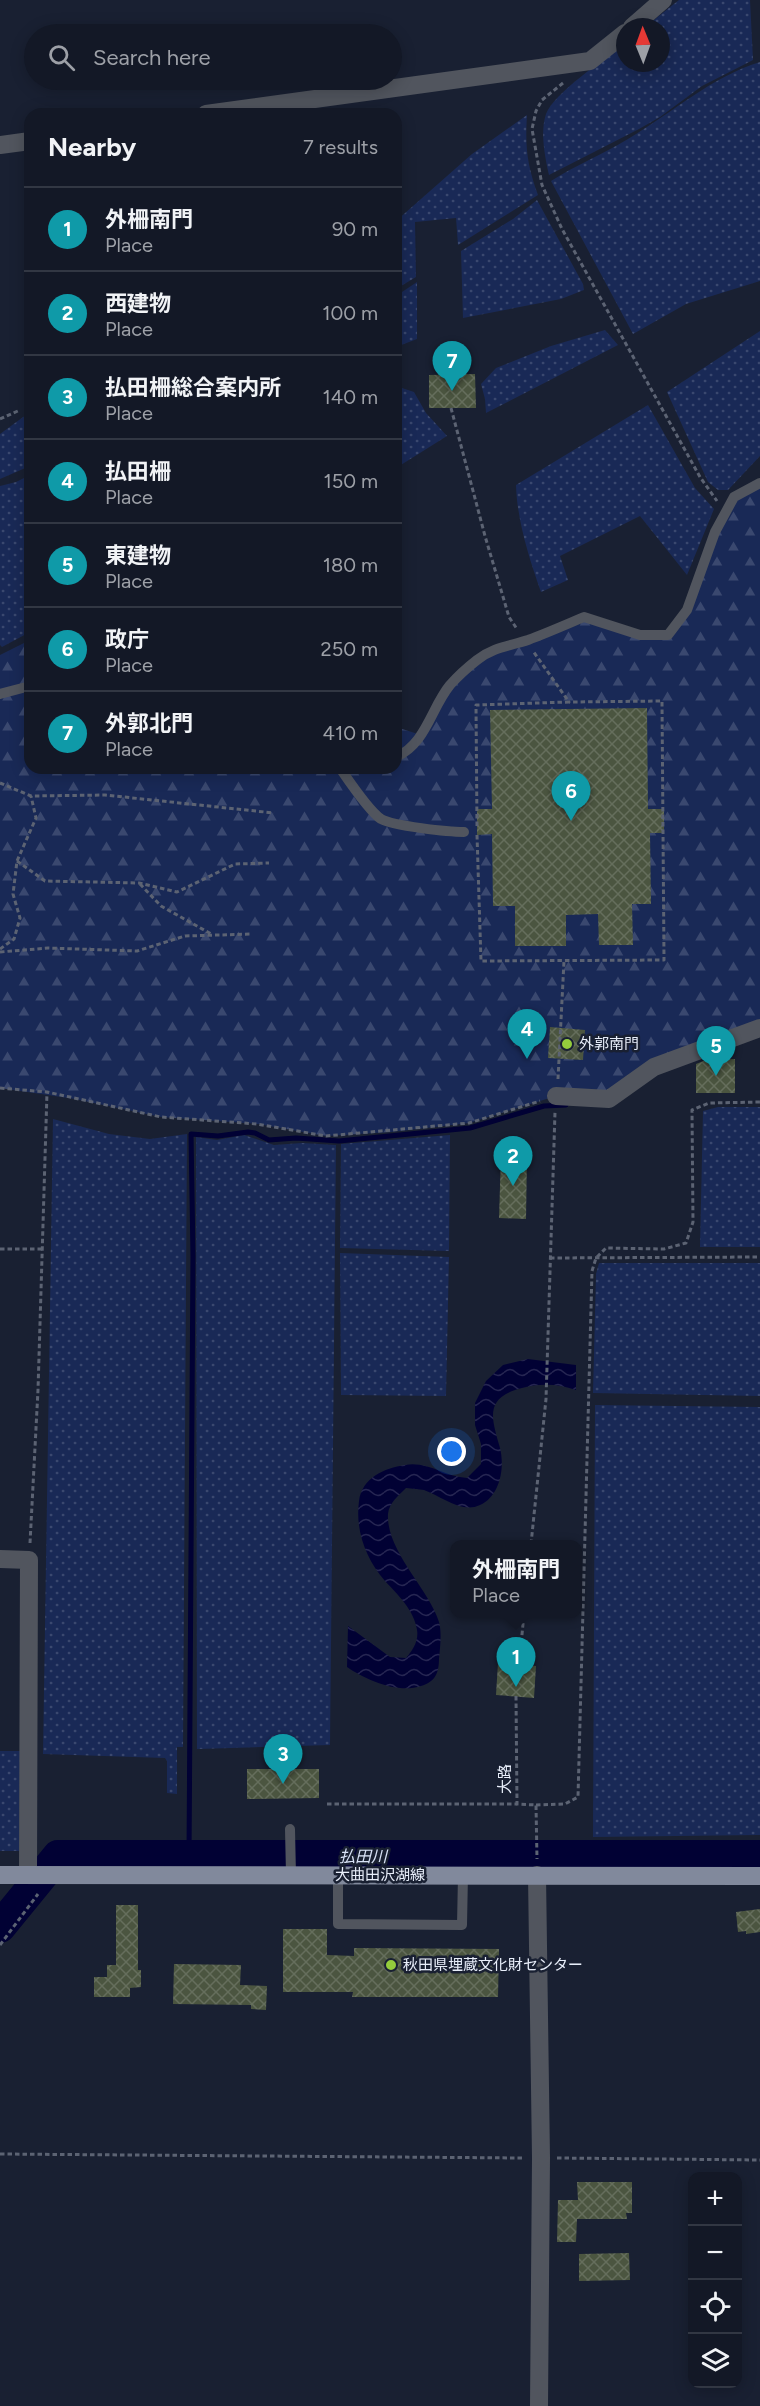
<!DOCTYPE html>
<meta charset="utf-8">
<style>
:root{--surface:#131826;--page:#202532;--text:#f1f3f6;--muted:#9da0a7;--line:#323743;--accent:#94cc3c}
body{margin:0;font-family:Figtree,"Noto Sans JP",sans-serif;background:var(--page);color:var(--text)}
.controls{position:absolute;right:18px;bottom:18px;display:grid;overflow:hidden;border-radius:12px;box-shadow:0 3px 15px #0003}
.controls button{width:54px;height:54px;display:grid;place-items:center;padding:0;border:0;border-bottom:2px solid var(--line);background:var(--surface);color:var(--text);font:30px sans-serif}
.compass{position:absolute;left:616px;top:18px;width:54px;height:54px;border-radius:50%;background:var(--surface);box-shadow:0 3px 15px #0003;rotate:359deg}
.you{position:absolute;left:452px;top:1452px;width:21px;height:21px;margin:-15px;border:4px solid #fff;border-radius:50%;background:#1a73e8;box-shadow:0 0 0 9px #1a73e833}
.badge{display:grid;place-items:center;width:39px;height:39px;border-radius:50%;background:var(--accent);color:#fff;font-size:20px;font-weight:700}
.pin{position:absolute;translate:-50% -50px;filter:drop-shadow(0 2px 3px #0008)}
.pin::after{content:'';position:absolute;top:32px;width:21px;height:18px;background:inherit;clip-path:polygon(0 0,100% 0,50% 100%)}
.popup{position:absolute;left:450px;top:1540px;width:132px;height:78px;box-sizing:border-box;display:grid;place-content:center;border-radius:12px;background:var(--surface);filter:drop-shadow(0 2px 4px #0005);font-size:20px;white-space:nowrap;color:var(--muted)}
.popup b{font-size:22px;color:var(--text)}
.popup::after{content:'';position:absolute;left:50%;top:100%;margin-left:-12px;border:12px solid transparent;border-top-color:var(--surface)}
.list{margin:0;padding:0;list-style:none}
h2{display:flex;justify-content:space-between;align-items:center;height:78px;margin:0;padding:0 24px;font-size:26px}
h2 small{font-size:20px;font-weight:400;color:var(--muted)}
.list li{display:grid;grid-template-columns:39px 1fr auto;gap:18px;align-items:center;box-sizing:border-box;height:84px;padding:0 24px;border-top:2px solid var(--line)}
.list b{display:block;font-size:22px;white-space:nowrap}
.list p{margin:0;font-size:20px;white-space:nowrap;color:var(--muted)}
.list em{font-size:20px;font-style:normal;color:var(--muted)}
.icon{flex:none;width:33px;height:33px;fill:none;stroke:currentColor;stroke-width:2;stroke-linecap:round;stroke-linejoin:round}
.map{position:relative;flex:none;width:760px;height:2406px;overflow:hidden}
.search{position:absolute;background:var(--surface);box-shadow:0 3px 15px #0003;left:24px;top:24px;width:378px;height:66px;display:flex;align-items:center;gap:15px;box-sizing:border-box;padding:0 21px;border-radius:33px;color:var(--muted);font-size:22px}
.panel{position:absolute;background:var(--surface);box-shadow:0 3px 15px #0003;left:24px;top:108px;width:378px;height:666px;border-radius:18px}
.map>svg:first-child{display:block}
</style>
<div class="map">
<svg width="760" height="2406" viewBox="0 0 760 2406">
<defs>
<pattern id="grass-dots" width="8" height="8" patternUnits="userSpaceOnUse" patternTransform="scale(1.5)"><rect width="8" height="8" fill="#192956"/><path d="M2 2h.1M6 6h.1" fill="none" stroke="#3a486f" stroke-width="1.8" stroke-linecap="round"/></pattern>
<pattern id="forest-firs" width="22" height="20" patternUnits="userSpaceOnUse" patternTransform="scale(1.5)"><rect width="22" height="20" fill="#192956"/><path d="M5 1l3.5 6h-7zM16 11l3.5 6h-7z" fill="#3a486f"/></pattern>
<pattern id="water-waves" width="16" height="10" patternUnits="userSpaceOnUse" patternTransform="scale(1.5)"><rect width="16" height="10" fill="#010134"/><path d="M0 5q4-4 8 0t8 0" fill="none" stroke="#262652"/></pattern>
<pattern id="building-cross-hatch" width="8" height="8" patternUnits="userSpaceOnUse" patternTransform="scale(1.5)"><rect width="8" height="8" fill="#4b5540"/><path d="M0 0l8 8M0 8l8-8" fill="none" stroke="#656e5c"/></pattern>
</defs>
<rect width="100%" height="100%" fill="#192032"/>
<g fill="url(#grass-dots)">
<path d="M679,0H750L753,60L702,86L660,117L639,129L549,175C545,157 540,132 546,114C554,93 605,59 625,43V63H661V27H645Z"/>
<path d="M760,62V281L686,304L633,334L551,181C576,165 603,154 628,139C672,113 711,77 760,62Z"/>
<path d="M527,115C525,148 527,164 538,195L458,245L456,218L415,222L416,277L396,289V221L472,154Z"/>
<polygon points="537,200 583,284 584,290 561,299 463,318 461,251 513,219"/>
<polygon points="417,282 417,339 396,347 396,296"/>
<polygon points="605,330 618,345 486,413 485,399 481,384 496,368 551,346"/>
<polygon points="760,331 760,456 728,490 718,490 708,482 667,392"/>
<polygon points="396,386 414,392 426,413 447,436 396,468"/>
<path d="M648,405L695,488L714,509L687,575L640,516L560,556L568,580L541,592C529,558 517,520 516,485Z"/>
<polygon points="30,412 30,466 0,479 0,434"/>
<polygon points="30,475 30,632 2,647 0,645 0,486 16,482"/>
<polygon points="718,1107 760,1107 760,1247 700,1247 703,1111"/>
<polygon points="53,1119 109,1134 150,1139 187,1134 183,1747 177,1747 177,1794 167,1793 167,1761 165,1758 43,1754"/>
<polygon points="244,1135 274,1145 302,1143 336,1145 330,1745 197,1749 196,1137 217,1140"/>
<polygon points="450,1135 449,1251 340,1248 341,1144"/>
<polygon points="340,1253 449,1257 446,1396 341,1395"/>
<polygon points="599,1263 760,1263 760,1396 593,1393 596,1274"/>
<polygon points="595,1405 760,1407 760,1835 593,1837"/>
<polygon points="0,1751 20,1751 19,1851 0,1851"/>
</g>
<polygon fill="url(#forest-firs)" points="760,483 760,1028 654,1067 609,1099 556,1096 469,1123 391,1132 326,1136 258,1124 161,1117 75,1099 0,1088 0,655 30,640 30,768 396,768 396,727 421,735 450,685 478,659 584,617 640,635 668,635 687,610 734,497"/>
<path fill="url(#water-waves)" d="M528,1359L576,1365V1390C558,1384 541,1383 522,1388C483,1398 492,1419 500,1448C505,1468 500,1496 480,1505C462,1514 441,1496 424,1490C419,1489 412,1489 406,1488C399,1495 389,1503 388,1514C386,1551 429,1589 439,1622C442,1633 440,1648 439,1659C439,1673 435,1682 421,1686C398,1694 366,1680 347,1667L348,1626L390,1657L406,1658C412,1651 419,1641 417,1630C414,1610 398,1595 385,1581C366,1559 355,1531 359,1501C362,1478 384,1468 405,1465C428,1461 445,1477 467,1478L481,1464V1444L475,1425V1403L486,1381L503,1365Z"/>
<g fill="none" stroke-linecap="round" stroke-linejoin="round">
<polyline stroke="#010134" stroke-width="5" points="189,1856 193,1256 191,1134 218,1136 248,1132 255,1133 269,1140 296,1138 339,1141 470,1128 544,1106 566,1105"/>
<polyline stroke="#010134" stroke-width="32" points="0,1927 58,1856 760,1856"/>
</g>
<g fill="url(#building-cross-hatch)">
<polygon points="475,374 476,408 429,408 429,375"/>
<polygon points="647,708 648,809 664,809 664,833 650,833 651,904 632,904 633,945 599,945 598,914 566,915 566,946 515,946 515,906 493,906 492,834 477,835 477,809 492,809 490,710"/>
<polygon points="550,1027 585,1030 583,1060 548,1058"/>
<polygon points="735,1059 735,1093 696,1093 696,1064 706,1060"/>
<polygon points="501,1154 527,1155 526,1219 499,1218"/>
<polygon points="498,1663 536,1666 534,1698 496,1695"/>
<polygon points="247,1769 319,1769 319,1798 247,1799"/>
<polygon points="116,1905 138,1905 138,1970 141,1970 141,1987 130,1988 130,1997 94,1997 94,1977 107,1977 107,1965 116,1965"/>
<polygon points="760,1909 760,1932 746,1934 746,1931 738,1932 736,1912"/>
<polygon points="283,1929 327,1929 327,1955 354,1956 354,1948 499,1949 498,1997 352,1997 353,1992 283,1992"/>
<polygon points="174,1964 241,1965 240,1985 267,1986 266,2010 251,2009 251,2005 173,2004"/>
<polygon points="577,2182 632,2182 632,2213 626,2213 627,2219 577,2219 576,2242 557,2242 558,2200 578,2200"/>
<polygon points="629,2253 630,2280 579,2281 579,2254"/>
</g>
<g fill="none" stroke-linecap="round" stroke-linejoin="round">
<g stroke="#5c6373" stroke-width="3" stroke-dasharray="4.5 3" stroke-linecap="butt">
<polyline points="563,83 542,100 536,111 532,129 542,185 562,229 700,477 717,501"/>
<polyline points="451,408 485,536 509,617 517,629"/>
<polyline points="0,419 20,410"/>
<polyline points="0,783 31,796 105,795 274,813"/>
<polyline points="477,826 476,705 569,702 533,651"/>
<polyline points="477,835 481,961 664,960 662,701 569,702"/>
<polyline points="17,861 45,881 139,883 177,892 235,864 269,863"/>
<polyline points="140,884 161,906 213,935"/>
<polyline points="0,949 14,939 20,918 13,894 17,861 36,818 31,796"/>
<polyline points="0,952 48,948 137,951 185,936 252,934"/>
<polyline points="558,1079 564,961"/>
<polyline points="0,1088 47,1092 161,1117 257,1124 326,1136 469,1123 540,1101"/>
<polyline points="0,1249 42,1249"/>
<polyline points="550,1258 760,1257"/>
<polyline points="30,1543 38,1390 47,1092"/>
<polyline points="531,1544 546,1399 555,1112"/>
<polyline points="519,1665 524,1614"/>
<polyline points="516,1696 517,1804 536,1805 537,1859"/>
<polyline points="327,1804 517,1804"/>
<polyline points="536,1805 565,1804 578,1797 592,1271 596,1258 606,1248 664,1249 686,1243 693,1222 692,1110 709,1103 760,1102"/>
<polyline points="0,1945 38,1894"/>
<polyline points="0,2154 523,2158"/>
<polyline points="557,2158 760,2160"/>
</g>
<g stroke="#51555e" stroke-width="10">
<polyline points="0,694 30,686"/>
<path d="M396,757C426,744 431,708 450,685C458,676 468,667 477,660C493,647 510,646 528,640C547,633 565,625 584,617L640,635H668L687,610L715,532L734,497L760,483"/>
<path d="M340,768C349,781 369,811 381,819C393,826 449,832 464,832"/>
<polyline points="290,1829 291,1875"/>
<polyline points="338,1875 338,1924 462,1925 463,1875"/>
</g>
<g stroke="#51555e" stroke-width="18">
<polyline points="632,27 663,0"/>
<polyline points="206,114 590,61 625,33"/>
<polyline points="0,145 30,141"/>
<polyline points="556,1096 609,1099 654,1067 760,1028"/>
<polyline points="0,1559 29,1560 28,1875"/>
<polyline points="537,1875 541,2158 539,2406"/>
</g>
<polyline stroke="#81899c" stroke-width="18" points="0,1875 760,1876"/>
</g>
<g fill="#94cc3c" stroke="#192032" stroke-width="2">
<circle cx="567" cy="1044" r="6"/>
<circle cx="391" cy="1965" r="6"/>
</g>
<g text-anchor="middle" dominant-baseline="central" stroke-width="5" stroke-linejoin="round" paint-order="stroke">
<g font-size="15" fill="#e8eefa" stroke="#192032" text-anchor="start">
<text x="579" y="1044">外郭南門</text>
<text x="403" y="1965">秋田県埋蔵文化財センター</text>
</g>
<g font-size="15" fill="#e8eefa" stroke="#192032">
<text transform="translate(505 1779) rotate(-90)">大路</text>
<text x="380" y="1875">大曲田沢湖線</text>
</g>
<g font-size="16" font-style="italic" fill="#d9e3f8" stroke="#192032">
<text x="363" y="1856">払田川</text>
</g>
</g>
</svg>
<div class="controls">
<button>+</button>
<button>−</button>
<button><svg class="icon" aria-label="locate" viewBox="0 0 24 24"><circle cx="12" cy="12" r="6"/><path d="M12 2v4M12 18v4M2 12h4M18 12h4"/></svg></button>
<button><svg class="icon" aria-label="layers" viewBox="0 0 24 24"><path d="M12 4l9 5-9 5-9-5zM3 14l9 5 9-5"/></svg></button>
</div>
<svg class="compass" viewBox="-18 -18 36 36"><path d="M0-13l5 13h-10z" fill="#e53935"/><path d="M0 13l5-13h-10z" fill="#9da0a7"/></svg>
<div class="you"></div>
<div class="pin badge" style="left:516px;top:1687px;background:#0f9aa8">1</div>
<div class="popup"><b>外柵南門</b>Place</div>
<div class="pin badge" style="left:513px;top:1186px;background:#0f9aa8">2</div>
<div class="pin badge" style="left:283px;top:1784px;background:#0f9aa8">3</div>
<div class="pin badge" style="left:527px;top:1059px;background:#0f9aa8">4</div>
<div class="pin badge" style="left:716px;top:1076px;background:#0f9aa8">5</div>
<div class="pin badge" style="left:571px;top:821px;background:#0f9aa8">6</div>
<div class="pin badge" style="left:452px;top:391px;background:#0f9aa8">7</div>
<div class="search"><svg class="icon" aria-label="search" viewBox="0 0 24 24"><circle cx="10" cy="10" r="6"/><path d="M15 15l6 6"/></svg>Search here</div>
<section class="panel">
<h2>Nearby<small>7 results</small></h2>
<ul class="list">
<li><span class="badge" style="background:#0f9aa8">1</span><div><b>外柵南門</b><p>Place</p></div><em>90 m</em></li>
<li><span class="badge" style="background:#0f9aa8">2</span><div><b>西建物</b><p>Place</p></div><em>100 m</em></li>
<li><span class="badge" style="background:#0f9aa8">3</span><div><b>払田柵総合案内所</b><p>Place</p></div><em>140 m</em></li>
<li><span class="badge" style="background:#0f9aa8">4</span><div><b>払田柵</b><p>Place</p></div><em>150 m</em></li>
<li><span class="badge" style="background:#0f9aa8">5</span><div><b>東建物</b><p>Place</p></div><em>180 m</em></li>
<li><span class="badge" style="background:#0f9aa8">6</span><div><b>政庁</b><p>Place</p></div><em>250 m</em></li>
<li><span class="badge" style="background:#0f9aa8">7</span><div><b>外郭北門</b><p>Place</p></div><em>410 m</em></li>
</ul>
</section>
</div>
